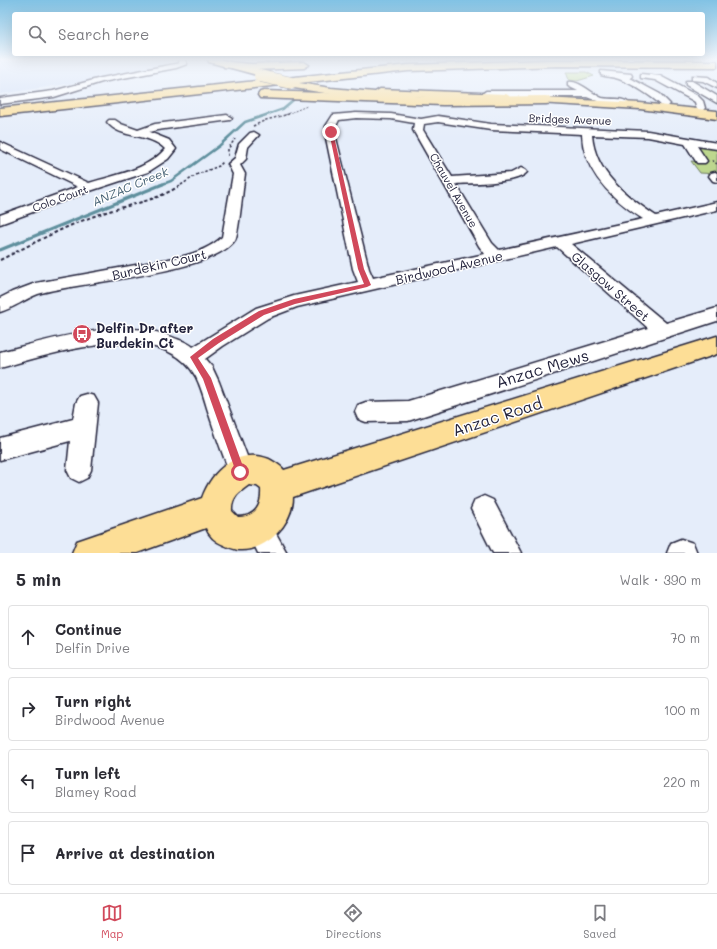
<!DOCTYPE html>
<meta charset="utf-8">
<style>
:root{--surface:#fff;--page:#f7f7f7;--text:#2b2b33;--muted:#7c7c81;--line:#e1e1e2;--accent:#d1495b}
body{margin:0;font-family:Mali,sans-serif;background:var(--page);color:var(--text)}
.stop{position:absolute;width:12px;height:12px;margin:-9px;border:3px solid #d1495b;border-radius:50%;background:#fff}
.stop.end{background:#d1495b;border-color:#fff;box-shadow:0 1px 4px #0008}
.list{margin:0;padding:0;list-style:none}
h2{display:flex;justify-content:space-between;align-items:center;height:52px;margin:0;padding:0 16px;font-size:17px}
h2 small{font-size:13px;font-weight:400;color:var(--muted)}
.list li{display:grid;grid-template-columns:26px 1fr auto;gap:12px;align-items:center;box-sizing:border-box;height:64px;margin:0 8px 8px;padding:0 8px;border:1px solid var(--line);border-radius:4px}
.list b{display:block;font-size:15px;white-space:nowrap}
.list p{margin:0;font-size:13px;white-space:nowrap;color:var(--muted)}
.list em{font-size:13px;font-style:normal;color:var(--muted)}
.icon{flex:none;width:22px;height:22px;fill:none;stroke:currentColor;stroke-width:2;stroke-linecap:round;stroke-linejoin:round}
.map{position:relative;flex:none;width:717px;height:553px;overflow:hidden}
.search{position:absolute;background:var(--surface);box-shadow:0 4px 16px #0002;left:12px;right:12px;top:12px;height:44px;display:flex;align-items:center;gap:10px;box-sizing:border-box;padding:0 14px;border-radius:4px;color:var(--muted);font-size:15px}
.sheet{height:340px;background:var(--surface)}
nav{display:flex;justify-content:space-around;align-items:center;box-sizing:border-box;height:56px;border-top:1px solid var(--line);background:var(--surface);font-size:11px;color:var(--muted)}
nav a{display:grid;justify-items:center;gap:2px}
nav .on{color:var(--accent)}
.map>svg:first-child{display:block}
</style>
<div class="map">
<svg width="717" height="553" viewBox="0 0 717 553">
<rect width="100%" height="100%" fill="#e5edfa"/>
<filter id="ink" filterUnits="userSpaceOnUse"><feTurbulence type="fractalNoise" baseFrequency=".025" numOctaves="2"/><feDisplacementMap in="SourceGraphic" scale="8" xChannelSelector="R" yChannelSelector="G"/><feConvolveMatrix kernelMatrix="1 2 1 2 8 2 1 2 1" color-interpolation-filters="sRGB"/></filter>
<g filter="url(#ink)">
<polygon fill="#d3e0f7" points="0,60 165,60 174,65 80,82 0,94"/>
<g fill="#bdd78e" stroke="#707c64">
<polygon points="566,72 586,72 594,76 577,81 569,80"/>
<polygon points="701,145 717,147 717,174 700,173 691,161 707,163 698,147"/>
</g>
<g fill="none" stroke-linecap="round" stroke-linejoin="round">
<g stroke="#5e8f9d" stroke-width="2">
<polyline points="304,60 305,62"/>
<polyline points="266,115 283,109 296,98"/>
</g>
<polyline stroke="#5e8f9d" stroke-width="2.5" points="160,185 171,181 219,146 245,122 269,114"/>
<polyline stroke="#5e8f9d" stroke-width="3" points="0,250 163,184"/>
<g stroke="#22223b" stroke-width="3">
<g id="minor">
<polygon points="178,60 185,60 187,64 176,68 102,82 54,97 0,104 0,98 53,91 101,78 175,64 179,63"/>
<path d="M601,71L631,74L632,76L630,78L660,94L670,104L668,106H662C652,96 633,84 619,79C614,77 607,77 601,75Z"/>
<polygon points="641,74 660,76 698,96 703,101 705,108 703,110 697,110 695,102 692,100 655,80 641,78"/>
<polygon points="692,76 708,77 717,83 717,88 703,81 692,80"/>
<polygon points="686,81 692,81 717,96 717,103 686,85"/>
<path d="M568,82C579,80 592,94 602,98C610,100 623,97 629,103C622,110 596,101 587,97H486L482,94L486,91H578L568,86Z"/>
<path d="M356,113L391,114L421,119L438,116L491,124L648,131L717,143V149L697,146L707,161L705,163H697L685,144L648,137L592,135C595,173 626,196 656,216L717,202V210L571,244L666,323L717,308V321L408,421L366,422L358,419L355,412L358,405L366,402L408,401L648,328L557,247L297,307L268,318L223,346L205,359L212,367L219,382L253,472L249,480L241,484L233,480C223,457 215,433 207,408C204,398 201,387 196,377C163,316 51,354 0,368V352C53,339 125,315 177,339C182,341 189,343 193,347L256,308L294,296L358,282L353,269L326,138V126L333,115ZM356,118L391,119L414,123L413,130L479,246L485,254L373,278L369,269L336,138V126L339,120ZM438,122L491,130L582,134C583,172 612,199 643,219L499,250L492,243L456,184C471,183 518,184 527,172L525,170L521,168L511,173L452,177L423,130L424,124Z"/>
<path d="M227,115L232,118L230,120L157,130L149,132L169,140L176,149L168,159L148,172L90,191L0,224V215L78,187L0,149V142L89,183C115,175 147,170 165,149C149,132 121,140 107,122L109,120H115L121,124L138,130L155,124Z"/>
<path d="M254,132L259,135L248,147L246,159L240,165L245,174C243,185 239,234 235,240C212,274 81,281 38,294C25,299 14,308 0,312V298L12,292L36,283L180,257C196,253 210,248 222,237L233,174L228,164L235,158L239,144L250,133Z"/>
<polygon points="715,172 717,173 717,182 713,181 709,176 711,173"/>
<polygon points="87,394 94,396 98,403 91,470 87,478 79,482 71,478 67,470 70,441 0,460 0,438 73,419 76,403 80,396"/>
<polygon points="484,496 493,500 521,553 493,553 471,509 475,500"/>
<polygon points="259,515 268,519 287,553 258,553 246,528 250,519"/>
<polygon points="681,539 693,543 697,553 667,553 671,543"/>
</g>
</g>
<g stroke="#22223b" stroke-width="3">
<g id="major">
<polygon points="208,60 223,60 271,73 273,75 268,78 209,62"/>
<polygon points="286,81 331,88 375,92 380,89 506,94 511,97 506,100 399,96 398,99 394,100 331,94 282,86 281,84"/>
<polygon points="524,97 640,103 717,111 717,119 640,109 520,102 518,100"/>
<path d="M717,336V354L293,497C293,524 266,552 238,550C233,549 228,547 224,545C216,542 209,536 206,528L137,553H72L77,541L202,498C212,470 238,447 269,459C274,462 280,465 284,470ZM249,485L257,486L261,489C262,505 256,517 238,517L232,511C231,498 239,492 249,485Z"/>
</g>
</g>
<g stroke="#22223b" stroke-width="3">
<g id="highway">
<polygon points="548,60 717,61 717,67 557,66 408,71 0,116 0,108 408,65"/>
<polygon points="228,62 252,64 304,62 309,65 304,68 252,70 224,67 223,65 224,63"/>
<polygon points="264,91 443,97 546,96 550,97 552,100 550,103 546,104 443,105 260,98 258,95 260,92"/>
</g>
</g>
<polyline stroke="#22223b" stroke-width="1" stroke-dasharray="2 1.5" stroke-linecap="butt" points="285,115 307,106"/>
<g stroke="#22223b" stroke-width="1.5" stroke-dasharray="2.5 2" stroke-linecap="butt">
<polyline points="253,126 266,120 289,114"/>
<polyline points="228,156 228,149 235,139"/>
<polyline points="712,160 717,164"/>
<polyline points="181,185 198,174 219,166 223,162"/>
</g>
<path stroke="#22223b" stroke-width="2" stroke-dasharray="3.5 2.5" stroke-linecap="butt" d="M0,260C34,243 67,225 103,213C130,204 158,201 182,184"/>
<use href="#minor" fill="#fff" fill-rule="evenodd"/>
<use href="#major" fill="#fdde96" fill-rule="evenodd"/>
<use href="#highway" fill="#fdde96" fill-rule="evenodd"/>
<g stroke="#22223b" stroke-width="13" stroke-linecap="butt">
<polyline id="highway-bridge" points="260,76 292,83"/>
</g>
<use href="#highway-bridge" stroke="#fdde96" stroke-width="12"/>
</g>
</g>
<linearGradient id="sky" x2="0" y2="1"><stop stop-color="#81c2e4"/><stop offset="0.43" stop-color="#f3f7fd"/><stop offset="1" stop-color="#f3f7fd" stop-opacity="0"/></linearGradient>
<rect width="717" height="138" fill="url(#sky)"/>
<polygon fill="#d1495b" points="331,130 333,132 364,269 371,285 367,287 295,304 264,315 219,343 198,358 211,378 245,472 244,475 240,477 237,475 236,472 203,379 190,357 213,339 259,311 294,299 364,284 358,269 329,132"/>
<defs>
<g id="bus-disc" transform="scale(1)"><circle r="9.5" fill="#d1495b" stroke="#fff"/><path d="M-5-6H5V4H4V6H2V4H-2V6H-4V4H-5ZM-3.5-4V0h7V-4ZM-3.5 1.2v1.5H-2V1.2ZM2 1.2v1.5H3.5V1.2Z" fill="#fff"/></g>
</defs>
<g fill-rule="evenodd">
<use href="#bus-disc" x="82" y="334"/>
</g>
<g text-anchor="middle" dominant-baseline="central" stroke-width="3" stroke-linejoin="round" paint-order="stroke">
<g font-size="11" fill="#22223b" stroke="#fff">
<text transform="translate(570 119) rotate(2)">Bridges Avenue</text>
<text transform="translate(454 190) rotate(60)">Chauvel Avenue</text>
<text transform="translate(60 198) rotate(-20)">Colo Court</text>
</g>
<g font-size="12" font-style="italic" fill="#456174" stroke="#fff">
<text transform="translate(130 186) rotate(-23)">ANZAC Creek</text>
</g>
<g font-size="13" fill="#22223b" stroke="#fff">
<text transform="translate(159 264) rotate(-13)">Burdekin Court</text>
<text transform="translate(449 267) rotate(-13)">Birdwood Avenue</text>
<text transform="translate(611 286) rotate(41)">Glasgow Street</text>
</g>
<g font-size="13" font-weight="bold" fill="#22223b" stroke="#fff" text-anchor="start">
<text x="96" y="327">Delfin Dr after<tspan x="96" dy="15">Burdekin Ct</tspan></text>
</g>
<g font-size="16" fill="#22223b" stroke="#fff">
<text transform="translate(542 368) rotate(-17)">Anzac Mews</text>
<text transform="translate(497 416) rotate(-18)">Anzac Road</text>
</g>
</g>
</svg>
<div class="stop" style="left:240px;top:472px"></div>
<div class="stop end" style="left:331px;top:132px"></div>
<div class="search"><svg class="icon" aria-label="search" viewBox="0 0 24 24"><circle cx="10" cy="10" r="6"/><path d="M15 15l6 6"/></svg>Search here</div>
</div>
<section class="sheet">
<h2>5 min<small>Walk · 390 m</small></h2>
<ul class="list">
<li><svg class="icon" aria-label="ahead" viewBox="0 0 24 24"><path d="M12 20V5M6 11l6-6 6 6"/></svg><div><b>Continue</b><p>Delfin Drive</p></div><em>70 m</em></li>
<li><svg class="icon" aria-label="right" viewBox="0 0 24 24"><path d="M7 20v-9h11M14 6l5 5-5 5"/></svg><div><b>Turn right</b><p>Birdwood Avenue</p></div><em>100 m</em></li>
<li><svg class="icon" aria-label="left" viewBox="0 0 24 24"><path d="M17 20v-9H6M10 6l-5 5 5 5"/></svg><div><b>Turn left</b><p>Blamey Road</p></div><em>220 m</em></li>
<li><svg class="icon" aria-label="arrive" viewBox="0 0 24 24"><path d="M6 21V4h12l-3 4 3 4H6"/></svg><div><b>Arrive at destination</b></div></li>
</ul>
</section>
<nav>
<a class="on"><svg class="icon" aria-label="map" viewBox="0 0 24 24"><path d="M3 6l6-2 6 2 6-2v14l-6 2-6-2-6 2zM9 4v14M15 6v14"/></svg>Map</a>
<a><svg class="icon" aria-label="directions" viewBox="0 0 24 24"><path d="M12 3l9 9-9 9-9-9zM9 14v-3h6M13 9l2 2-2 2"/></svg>Directions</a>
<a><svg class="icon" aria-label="saved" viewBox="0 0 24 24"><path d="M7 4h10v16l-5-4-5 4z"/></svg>Saved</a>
</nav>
